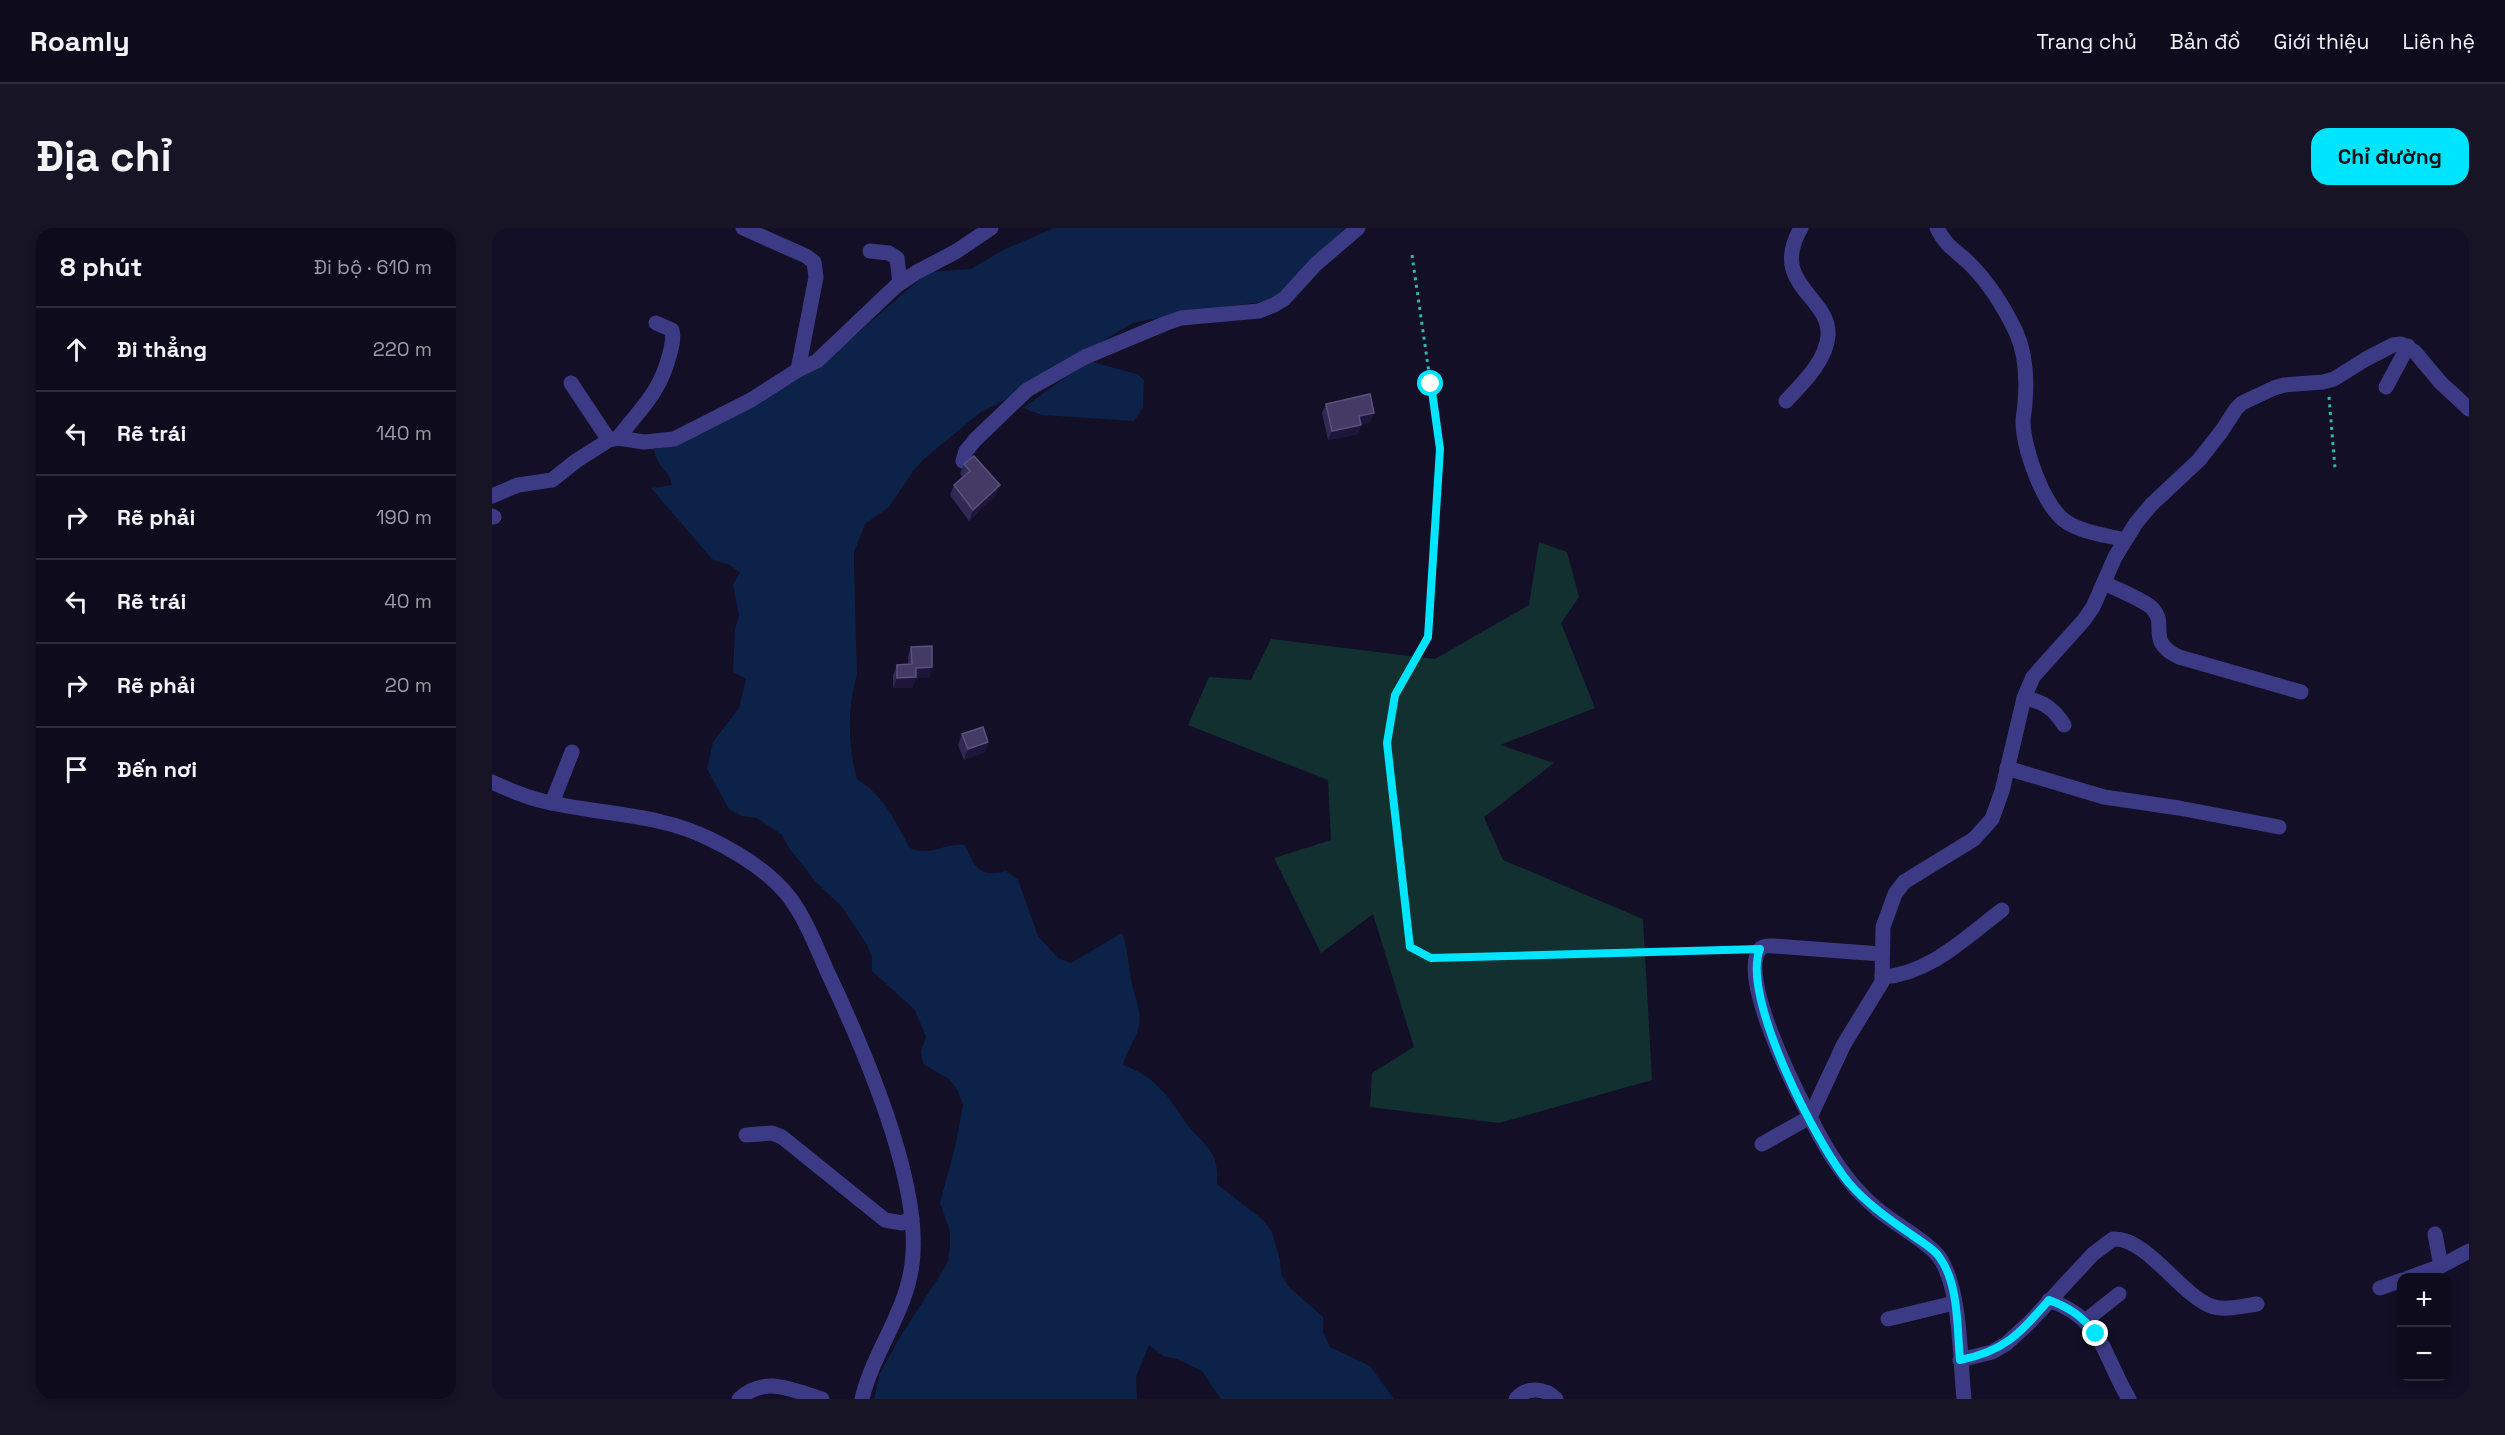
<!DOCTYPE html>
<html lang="vi">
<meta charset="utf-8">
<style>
:root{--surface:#0e0b1c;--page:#171425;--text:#f1f3f6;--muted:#9b9ba3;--line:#2e2b3b;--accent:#00e5ff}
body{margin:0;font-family:"Space Grotesk",sans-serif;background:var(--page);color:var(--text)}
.controls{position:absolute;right:18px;bottom:18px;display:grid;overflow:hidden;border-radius:12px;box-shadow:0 3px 9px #0003}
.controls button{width:54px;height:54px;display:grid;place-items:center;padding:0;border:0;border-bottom:2px solid var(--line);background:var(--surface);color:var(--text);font:30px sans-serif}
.stop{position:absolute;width:18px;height:18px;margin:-14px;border:4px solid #00e5ff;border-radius:50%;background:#fff}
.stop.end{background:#00e5ff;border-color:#fff;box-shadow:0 2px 6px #0008}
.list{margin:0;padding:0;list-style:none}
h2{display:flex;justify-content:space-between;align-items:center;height:78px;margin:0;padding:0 24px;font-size:26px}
h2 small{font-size:20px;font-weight:400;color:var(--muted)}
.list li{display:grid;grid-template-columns:39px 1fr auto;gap:18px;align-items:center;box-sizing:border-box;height:84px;padding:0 24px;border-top:2px solid var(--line)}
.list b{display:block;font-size:22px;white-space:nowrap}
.list em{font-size:20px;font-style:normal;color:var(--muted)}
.icon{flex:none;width:33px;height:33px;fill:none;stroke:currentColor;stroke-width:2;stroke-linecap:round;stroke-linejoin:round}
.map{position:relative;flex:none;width:1977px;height:1171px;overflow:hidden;border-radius:18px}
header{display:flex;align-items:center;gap:36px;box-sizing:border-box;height:84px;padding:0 30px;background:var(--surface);border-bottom:2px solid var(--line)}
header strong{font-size:28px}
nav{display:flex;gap:33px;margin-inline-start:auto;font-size:21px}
.intro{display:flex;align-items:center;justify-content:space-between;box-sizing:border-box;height:144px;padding:0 36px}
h1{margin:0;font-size:42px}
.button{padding:15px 27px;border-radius:18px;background:var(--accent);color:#111;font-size:21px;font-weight:700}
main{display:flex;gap:36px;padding:0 36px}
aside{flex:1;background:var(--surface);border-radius:18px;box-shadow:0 3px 9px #0003}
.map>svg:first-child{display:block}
</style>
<header>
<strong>Roamly</strong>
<nav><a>Trang chủ</a><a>Bản đồ</a><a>Giới thiệu</a><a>Liên hệ</a></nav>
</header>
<div class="intro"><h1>Địa chỉ</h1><a class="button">Chỉ đường</a></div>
<main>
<aside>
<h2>8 phút<small>Đi bộ · 610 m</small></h2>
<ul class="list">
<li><svg class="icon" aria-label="ahead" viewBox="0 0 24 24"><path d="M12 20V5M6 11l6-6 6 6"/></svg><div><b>Đi thẳng</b></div><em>220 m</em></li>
<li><svg class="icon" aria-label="left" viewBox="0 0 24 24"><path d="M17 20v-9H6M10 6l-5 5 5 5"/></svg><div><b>Rẽ trái</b></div><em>140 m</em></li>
<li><svg class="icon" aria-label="right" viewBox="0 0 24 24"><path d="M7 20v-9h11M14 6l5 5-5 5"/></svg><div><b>Rẽ phải</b></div><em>190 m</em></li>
<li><svg class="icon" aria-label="left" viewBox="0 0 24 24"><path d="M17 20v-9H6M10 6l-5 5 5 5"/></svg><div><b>Rẽ trái</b></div><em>40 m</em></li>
<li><svg class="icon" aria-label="right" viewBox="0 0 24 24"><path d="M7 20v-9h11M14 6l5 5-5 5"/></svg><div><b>Rẽ phải</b></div><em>20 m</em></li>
<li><svg class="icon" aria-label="arrive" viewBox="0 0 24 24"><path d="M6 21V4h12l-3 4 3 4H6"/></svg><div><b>Đến nơi</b></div></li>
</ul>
</aside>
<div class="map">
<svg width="1977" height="1171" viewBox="0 0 1977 1171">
<rect width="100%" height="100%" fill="#130f26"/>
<polygon fill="#12302f" points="1047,314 1075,324 1087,369 1069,395 1103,480 1008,517 1062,535 992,589 1011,632 1151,691 1160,852 1007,895 878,879 880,845 922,819 881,686 829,725 782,630 839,612 836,552 696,497 717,449 759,452 779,411 943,431 1037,377"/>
<g fill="#0c2248">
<path d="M562,0H853L802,57L775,73L696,84L641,95L504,177L490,183L432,231L422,242L397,279L373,296L362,324V339L365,447C355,480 356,519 365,551C395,571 401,591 418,620C442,629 450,615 473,617C482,639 489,651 514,643L526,652L546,708L566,730L579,735L630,705C636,721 636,735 639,751C641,766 650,782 647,798C644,812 634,823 631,837C662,848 675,866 692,892C710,917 728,921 725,956L771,992L780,1004L788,1032L789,1046L797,1059L831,1089V1104L838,1119L878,1138L902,1171H729L710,1143L685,1131L671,1128L657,1117L644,1149L645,1171H382L388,1145L409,1107L449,1046L456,1033L458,1019V1003L448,975L463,919L471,877L466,863L457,851L431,836L429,823L434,809L423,782L380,743V729L374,715L350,679L324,654L297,620L290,607L265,590L250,588L237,581L215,541L221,514L247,480L254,451L241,444L243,401L247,387L241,357L248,344L236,336L221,332L159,260L180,257C179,245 165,239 162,222L221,197L344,124L436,44L479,41L511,22Z"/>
<polygon points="596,133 645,146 652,152 651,180 642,193 550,187 531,180"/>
</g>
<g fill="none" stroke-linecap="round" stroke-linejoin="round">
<g stroke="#2fb8b0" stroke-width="3" stroke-dasharray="3 4.5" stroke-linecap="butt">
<polyline points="920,27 948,221 936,409 903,467 895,515 918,719 939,730 1251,722"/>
<polyline points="1837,169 1843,240"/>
</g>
<g stroke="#3d3a85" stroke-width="15">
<polyline points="251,0 314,28 322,34 324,49 306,142"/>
<path d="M1445,0C1454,19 1465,23 1478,36C1498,56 1512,79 1524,104C1534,126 1535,152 1533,175C1533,181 1531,188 1531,193C1531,220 1552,281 1576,295C1593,305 1614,307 1633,312"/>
<polyline points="378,23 397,25 405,30 408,55"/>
<polyline points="79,155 117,212"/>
<polyline points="1894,159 1916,118"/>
<path d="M1294,173C1310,156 1334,133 1336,108C1339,68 1276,57 1309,0"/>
<path d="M126,210C150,179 168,165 178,125C180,117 182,110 180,102L164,95"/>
<polyline points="471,233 474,223 483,212 535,162 593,129 672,96 689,90 767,83 782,77 792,71 824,36 866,0"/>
<polyline points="0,268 26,257 60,252 84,233 117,212 126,210 152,214 182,211 259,172 306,142 325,133 404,58 425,44 465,23 499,0"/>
<polyline points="0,288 2,289"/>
<path d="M1612,355C1623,360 1651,372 1659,379C1678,397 1652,412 1687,429L1809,464"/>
<path d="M1532,470C1551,473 1562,481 1572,497"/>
<polyline points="1515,540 1612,569 1687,580 1787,599"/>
<path d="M0,554C15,561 31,568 47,572C104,587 164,584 218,611C247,625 278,644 298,670C314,692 324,718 335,743C370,817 431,955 420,1036C414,1085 381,1124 370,1171"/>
<polyline points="60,575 80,524"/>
<path d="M1390,749C1438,746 1474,709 1510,682"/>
<polyline points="254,907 280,905 290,909 393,992 410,995 420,990"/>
<path d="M1270,916L1318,889C1304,863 1244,745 1269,720C1273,717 1277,718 1282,718L1389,726"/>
<polyline points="1943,1006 1949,1038"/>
<polyline points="1916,1050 1949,1038 1977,1023"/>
<polyline points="1888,1060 1910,1052"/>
<path d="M1557,1072C1612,1092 1610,1126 1637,1171"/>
<polyline points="1396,1091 1462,1075"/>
<polyline points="1593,1093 1627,1066"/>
<path d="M1468,1132L1500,1124L1514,1116L1538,1094L1601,1026L1621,1011C1654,1009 1688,1066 1719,1078C1732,1083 1751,1078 1765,1076"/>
<path d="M247,1171C274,1147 299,1162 330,1171"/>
<path d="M1024,1171C1035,1158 1053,1160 1064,1171"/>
<path d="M1472,1171C1468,1133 1469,1064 1449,1032C1440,1016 1401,995 1385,981C1355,956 1335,924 1318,889L1352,816L1390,754L1391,699L1403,666L1412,654L1482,611L1500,591L1510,563L1532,470L1541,449L1592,392L1601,379L1623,329L1644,295L1659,277L1707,232L1729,204L1744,181L1750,175L1782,160L1792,157L1831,154L1842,151L1874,131L1901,117L1909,116L1923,124L1948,154L1977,181"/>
</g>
</g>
<g fill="#312854">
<polygon points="834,176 878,195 869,196 866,206 836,212 830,185"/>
<polygon points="472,236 504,267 477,293 458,267 462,257 470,249 468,246"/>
<polygon points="419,419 437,450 424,450 420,460 401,460 401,447 405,437 416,437 416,429"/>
<polygon points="470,506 496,514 493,524 472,532 466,517"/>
</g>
<g fill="#1d163a">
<polygon points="882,185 878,195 864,198 867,188"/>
<polygon points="869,197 866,206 836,212 840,203"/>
<polygon points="508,257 504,267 477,293 481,282"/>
<polygon points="440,439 437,450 424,450 420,460 401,460 405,450 424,440"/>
<polygon points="496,514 493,524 472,532 476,521"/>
</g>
<g fill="#433a66" stroke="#5a527e" stroke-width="1.5">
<polygon points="878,166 882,185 867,188 869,197 840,203 834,176"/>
<polygon points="482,228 508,257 481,282 462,257 478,243 472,236"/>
<polygon points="440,418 440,439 424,440 424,449 405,450 405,437 420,436 419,419"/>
<polygon points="491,499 496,514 476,521 470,506"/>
</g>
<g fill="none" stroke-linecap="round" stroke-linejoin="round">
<path stroke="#00e5ff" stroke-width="8" d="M939,156L948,221L936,409L903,467L895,515L918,719L939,730L1268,721C1248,768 1325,917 1357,955C1374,975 1398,992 1420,1007C1429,1014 1442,1020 1448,1030C1467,1057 1465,1100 1468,1132C1513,1123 1527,1106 1557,1072C1578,1080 1590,1088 1604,1106"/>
</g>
</svg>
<div class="controls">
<button>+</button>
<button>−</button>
</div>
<div class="stop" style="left:939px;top:156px"></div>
<div class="stop end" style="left:1604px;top:1106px"></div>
</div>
</main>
